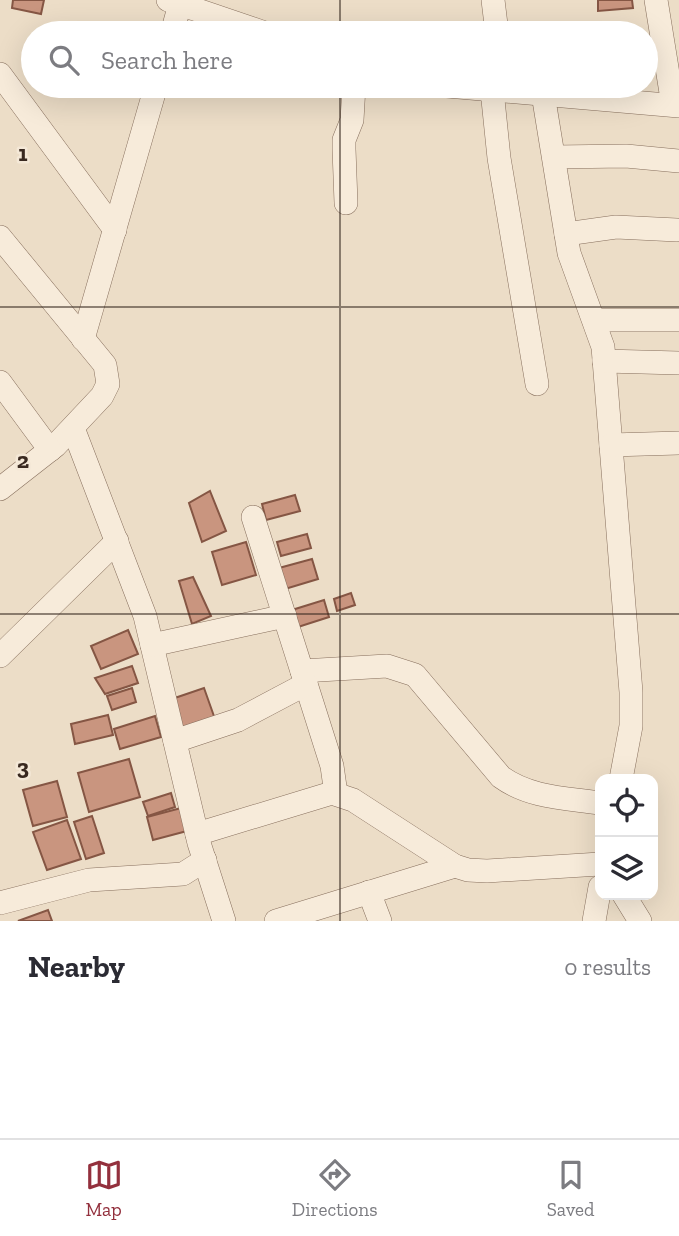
<!DOCTYPE html>
<style>
:root{--surface:#fff;--page:#f7f7f7;--text:#2b2b33;--muted:#7c7c81;--line:#e1e1e2;--accent:#93303d}
body{margin:0;font-family:"Zilla Slab",serif;background:var(--page);color:var(--text)}
.controls{position:absolute;right:21px;bottom:21px;display:grid;overflow:hidden;border-radius:14px;box-shadow:0 7px 28px #0002}
.controls button{width:63px;height:63px;display:grid;place-items:center;padding:0;border:0;border-bottom:2px solid var(--line);background:var(--surface);color:var(--text);font:35px sans-serif}
.list{margin:0;padding:0;list-style:none}
h2{display:flex;justify-content:space-between;align-items:center;height:91px;margin:0;padding:0 28px;font-size:30px}
h2 small{font-size:23px;font-weight:400;color:var(--muted)}
.icon{flex:none;width:38px;height:38px;fill:none;stroke:currentColor;stroke-width:2;stroke-linecap:round;stroke-linejoin:round}
.map{position:relative;flex:none;width:679px;height:921px;overflow:hidden}
.search{position:absolute;background:var(--surface);box-shadow:0 7px 28px #0002;left:21px;right:21px;top:21px;height:77px;display:flex;align-items:center;gap:18px;box-sizing:border-box;padding:0 24px;border-radius:38px;color:var(--muted);font-size:26px}
.sheet{height:217px;background:var(--surface)}
nav{display:flex;justify-content:space-around;align-items:center;box-sizing:border-box;height:98px;border-top:2px solid var(--line);background:var(--surface);font-size:19px;color:var(--muted)}
nav a{display:grid;justify-items:center;gap:4px}
nav .on{color:var(--accent)}
.map>svg:first-child{display:block}
</style>
<div class="map">
<svg width="679" height="921" viewBox="0 0 679 921">
<rect width="100%" height="100%" fill="#ecddc7"/>
<g fill="#c9957f" stroke="#855644" stroke-width="2">
<polygon points="13,0 44,0 41,14 12,8"/>
<polygon points="598,0 632,0 633,8 598,11"/>
<polygon points="210,491 226,531 202,542 189,503"/>
<polygon points="295,495 300,511 266,520 262,504"/>
<polygon points="307,534 311,548 281,556 277,542"/>
<polygon points="246,542 256,575 222,585 212,552"/>
<polygon points="312,559 318,579 285,589 279,568"/>
<polygon points="193,577 211,616 192,624 179,581"/>
<polygon points="351,593 355,605 337,611 334,599"/>
<polygon points="324,600 329,617 298,627 292,610"/>
<polygon points="128,630 138,654 101,669 91,646"/>
<polygon points="132,666 138,683 105,694 95,678"/>
<polygon points="132,688 136,702 112,710 107,696"/>
<polygon points="204,688 215,719 179,731 169,700"/>
<polygon points="108,715 113,735 75,744 71,724"/>
<polygon points="155,716 161,737 120,749 114,729"/>
<polygon points="129,759 140,797 89,812 78,773"/>
<polygon points="57,781 67,817 33,826 23,790"/>
<polygon points="171,793 175,807 148,816 143,802"/>
<polygon points="181,808 187,831 153,840 147,817"/>
<polygon points="92,816 104,853 86,859 74,822"/>
<polygon points="67,820 81,859 47,870 33,832"/>
<polygon points="48,910 52,921 18,921"/>
</g>
<g fill="none" stroke-linecap="round" stroke-linejoin="round">
<g stroke="#876f5d" stroke-width="24">
<g id="minor">
<polyline points="168,0 265,33"/>
<polyline points="493,0 497,33"/>
<polyline points="656,0 673,105"/>
<polyline points="172,33 180,4"/>
<polyline points="0,74 115,230"/>
<polyline points="447,86 679,106"/>
<polyline points="492,90 499,158 537,384"/>
<polyline points="543,94 569,253 603,347 631,692 631,726 621,779"/>
<polyline points="555,157 626,156 679,161"/>
<polyline points="346,203 344,149 344,140 352,120 354,86"/>
<polyline points="566,234 616,227 677,230"/>
<polyline points="0,237 105,365 108,384 102,396 55,446 0,489"/>
<polyline points="594,320 679,320"/>
<polyline points="83,339 156,86"/>
<polyline points="604,361 679,363"/>
<polyline points="0,382 50,450"/>
<polyline points="73,428 145,616 199,843 224,921"/>
<polyline points="611,445 679,443"/>
<polyline points="253,517 332,766 336,794"/>
<polyline points="152,645 285,616"/>
<polyline points="0,656 117,541"/>
<path d="M302,671L387,666L415,675L501,777C530,798 566,798 600,803"/>
<polyline points="175,741 238,720 306,684"/>
<polyline points="197,834 332,793 353,800 455,866 468,870 487,871 600,864"/>
<polyline points="369,892 380,921"/>
<polyline points="624,895 640,921"/>
<polyline points="0,903 89,880 183,874 205,860"/>
<polyline points="276,921 455,866"/>
<polyline points="594,921 600,887"/>
</g>
</g>
<use href="#minor" stroke="#f7ebda" stroke-width="23"/>
</g>
<path fill="none" stroke="#392920" stroke-width="2" stroke-opacity="0.55" d="M340,0V33M340,86V921M0,307H679M0,614H679"/>
<g font-size="23" text-anchor="middle" font-weight="bold" fill="#392920" stroke="#f4e8d7" stroke-width="5" stroke-linejoin="round" paint-order="stroke">
<text x="23" y="161">1</text>
<text x="23" y="468">2</text>
<text x="23" y="775">3</text>
</g>
</svg>
<div class="controls">
<button><svg class="icon" aria-label="locate" viewBox="0 0 24 24"><circle cx="12" cy="12" r="6"/><path d="M12 2v4M12 18v4M2 12h4M18 12h4"/></svg></button>
<button><svg class="icon" aria-label="layers" viewBox="0 0 24 24"><path d="M12 4l9 5-9 5-9-5zM3 14l9 5 9-5"/></svg></button>
</div>
<div class="search"><svg class="icon" aria-label="search" viewBox="0 0 24 24"><circle cx="10" cy="10" r="6"/><path d="M15 15l6 6"/></svg>Search here</div>
</div>
<section class="sheet">
<h2>Nearby<small>0 results</small></h2>
<ul class="list">
</ul>
</section>
<nav>
<a class="on"><svg class="icon" aria-label="map" viewBox="0 0 24 24"><path d="M3 6l6-2 6 2 6-2v14l-6 2-6-2-6 2zM9 4v14M15 6v14"/></svg>Map</a>
<a><svg class="icon" aria-label="directions" viewBox="0 0 24 24"><path d="M12 3l9 9-9 9-9-9zM9 14v-3h6M13 9l2 2-2 2"/></svg>Directions</a>
<a><svg class="icon" aria-label="saved" viewBox="0 0 24 24"><path d="M7 4h10v16l-5-4-5 4z"/></svg>Saved</a>
</nav>
